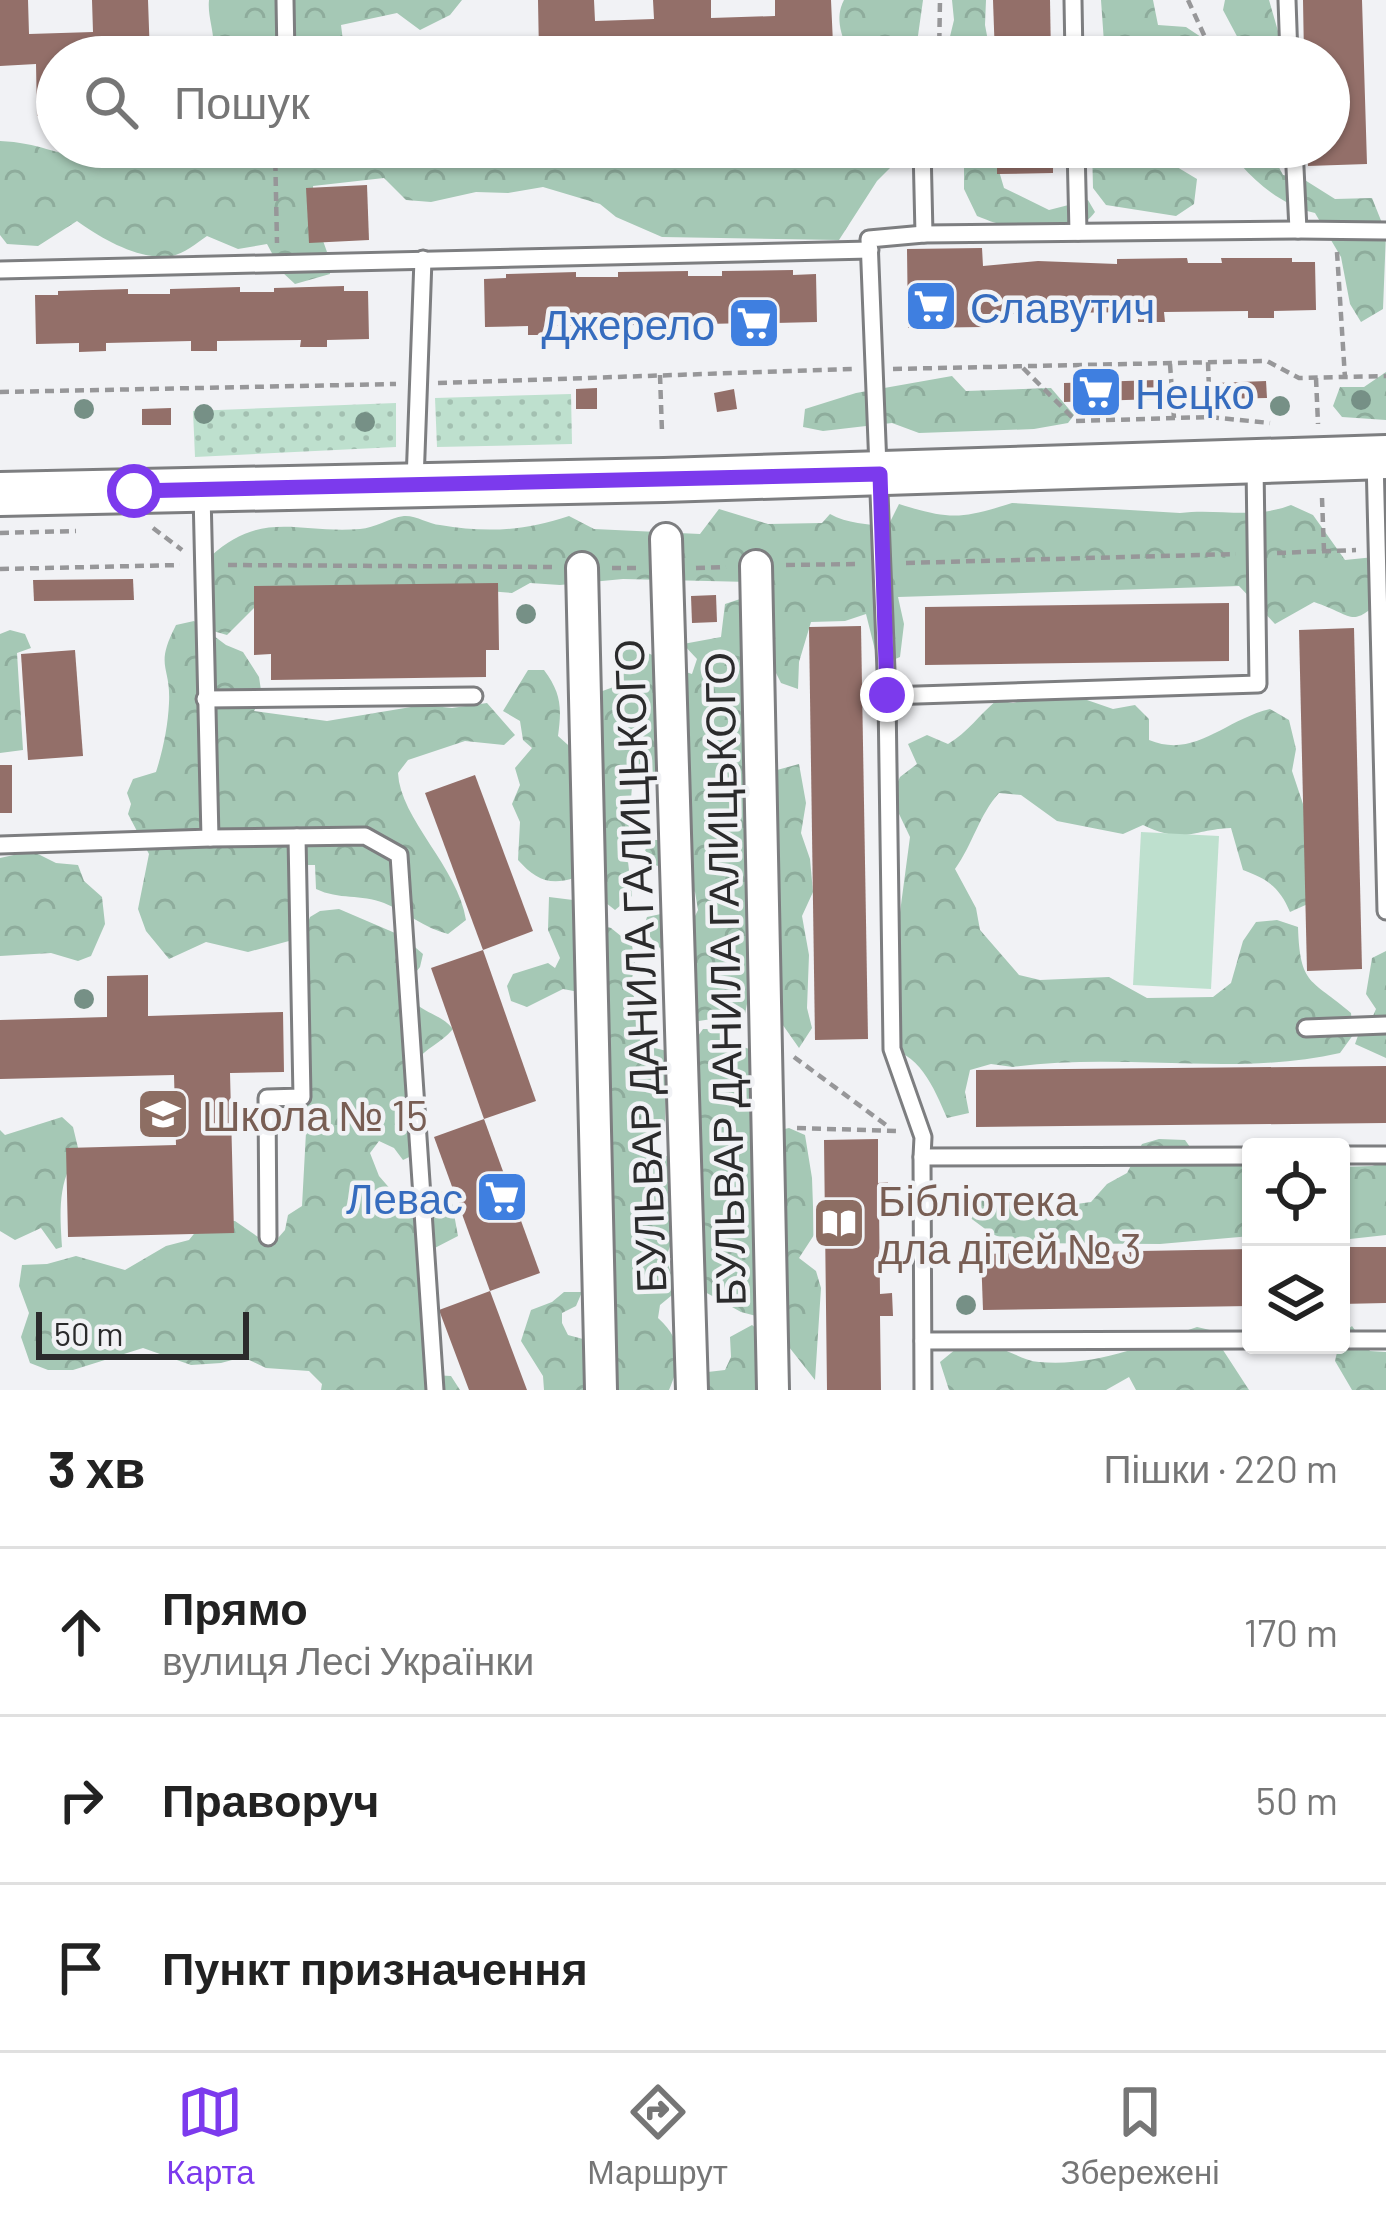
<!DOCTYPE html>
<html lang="uk">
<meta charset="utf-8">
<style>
:root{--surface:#fff;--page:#f6f6f6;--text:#222;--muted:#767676;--line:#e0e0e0;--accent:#7c3aed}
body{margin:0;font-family:Barlow,sans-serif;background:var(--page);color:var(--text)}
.controls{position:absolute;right:36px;bottom:36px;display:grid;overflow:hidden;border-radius:12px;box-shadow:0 3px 9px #0004}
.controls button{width:108px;height:108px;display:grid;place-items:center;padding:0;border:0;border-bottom:3px solid var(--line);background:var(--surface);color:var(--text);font:60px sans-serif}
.scale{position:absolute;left:36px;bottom:30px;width:213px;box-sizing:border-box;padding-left:12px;border:6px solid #2b2b2c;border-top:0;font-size:33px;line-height:42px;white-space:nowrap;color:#2b2b2c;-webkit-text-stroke:9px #f1f2f5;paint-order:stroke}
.stop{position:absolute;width:36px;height:36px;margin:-27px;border:9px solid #7c3aed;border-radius:50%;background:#fff}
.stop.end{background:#7c3aed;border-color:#fff;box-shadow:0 3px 12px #0008}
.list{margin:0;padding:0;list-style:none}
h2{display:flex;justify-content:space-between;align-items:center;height:156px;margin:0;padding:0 48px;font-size:51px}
h2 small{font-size:39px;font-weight:400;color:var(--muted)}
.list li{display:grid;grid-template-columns:78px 1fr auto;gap:36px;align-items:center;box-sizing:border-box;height:168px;padding:0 48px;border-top:3px solid var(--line)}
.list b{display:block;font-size:45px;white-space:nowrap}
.list p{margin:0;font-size:39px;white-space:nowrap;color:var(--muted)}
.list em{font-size:39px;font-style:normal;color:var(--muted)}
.icon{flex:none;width:66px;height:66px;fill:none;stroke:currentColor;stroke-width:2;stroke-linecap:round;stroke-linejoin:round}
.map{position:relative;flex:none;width:1386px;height:1390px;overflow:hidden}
.search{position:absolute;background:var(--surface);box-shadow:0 3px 9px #0004;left:36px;right:36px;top:36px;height:132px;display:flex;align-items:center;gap:30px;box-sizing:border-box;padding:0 42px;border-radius:66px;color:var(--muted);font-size:45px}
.sheet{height:660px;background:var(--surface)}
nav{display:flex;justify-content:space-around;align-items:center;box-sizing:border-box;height:168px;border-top:3px solid var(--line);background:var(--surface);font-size:33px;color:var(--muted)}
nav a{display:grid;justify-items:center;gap:6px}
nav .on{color:var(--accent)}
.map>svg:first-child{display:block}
</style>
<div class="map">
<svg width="1386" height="1390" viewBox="0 0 1386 1390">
<defs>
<pattern id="grass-dots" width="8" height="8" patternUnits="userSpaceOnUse" patternTransform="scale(3)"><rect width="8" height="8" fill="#bee0ce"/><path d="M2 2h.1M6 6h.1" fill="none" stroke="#a3c0b1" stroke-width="1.8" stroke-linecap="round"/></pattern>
<pattern id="forest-crowns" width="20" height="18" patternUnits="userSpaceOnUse" patternTransform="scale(3)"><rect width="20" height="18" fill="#a5c8b5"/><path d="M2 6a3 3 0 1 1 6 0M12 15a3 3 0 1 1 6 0" fill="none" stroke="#8eac9c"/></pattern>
</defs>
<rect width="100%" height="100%" fill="#f1f2f5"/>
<g fill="url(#grass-dots)">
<polygon points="571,394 572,444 437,447 435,398"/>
<polygon points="396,403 396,447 195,457 193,411"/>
</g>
<g fill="url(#forest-crowns)">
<path d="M209,0H462L450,15L420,30L397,13L341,25L343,41L333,57H211C218,38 207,20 209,0Z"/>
<path d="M844,0H923L915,57H852C842,40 834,18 844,0Z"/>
<polygon points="952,0 986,0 985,25 991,57 945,57 954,20"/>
<polygon points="1101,0 1153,0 1158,25 1186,27 1207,41 1210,57 1105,57"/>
<polygon points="1225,0 1269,0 1280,38 1268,53 1271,57 1248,57 1223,10"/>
<path d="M0,141C56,143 66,169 128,147H905L906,152L877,181L839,240L662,237L616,217L600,204L543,187L508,193L476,192L431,202L406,200L384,178L313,186L315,218L327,252L330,274L295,284L282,272L267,244L238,249L207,236C197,243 183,254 172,256C140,261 102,239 77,221L38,246L7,244L0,235Z"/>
<path d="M964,147H989L994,154L1004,188L1049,210L1088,200L1095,212C1070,246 1010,230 977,216L964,189Z"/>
<polygon points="1092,147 1165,147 1177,167 1197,179 1194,204 1176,216 1106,205 1093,188"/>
<path d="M1260,151L1273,156L1283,175L1300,177L1335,199L1372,198L1386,233L1383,309L1361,322L1350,304L1341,257L1315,213C1287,207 1260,187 1241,165Z"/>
<polygon points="1386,372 1386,420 1342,417 1333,406 1340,387 1364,387"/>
<polygon points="952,376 966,391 1051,388 1074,415 1068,423 1034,429 919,433 892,423 823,431 803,427 805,409 856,393"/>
<path d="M1012,503L1180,513C1219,508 1252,520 1291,505L1313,515L1345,560L1384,556L1386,595C1350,630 1356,616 1314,602L1275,624L1239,586L898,597L904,624L900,657L879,666L866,614L845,621L811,622L799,662L798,689L781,683L767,655L772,588L750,582L623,579L560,585L530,583L512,593L475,590L267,595L227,635L213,631L214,578L210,557C262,509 298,534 360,529C375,528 389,518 404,516C415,515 429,524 440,525C486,533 525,531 569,516L594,529L700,534L719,509L768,524L822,523L830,514C847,524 868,523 887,528L899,504C950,520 962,519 1012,503Z"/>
<path d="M746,597L764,991L748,999L745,1014L692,1022L668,957L643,929L647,917L670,912L693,920L698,910L695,892L668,870L653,864L645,850L655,840H683L692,805L687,779C661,769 653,768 632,786L627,853L632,896L615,910L574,878C549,886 535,879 518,860L520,822L512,804L520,785L515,768L532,748L523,740L520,721L503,711L528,670H544C561,693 562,707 558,736L577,753L597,693L619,685L624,672L617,655L622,648C655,649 662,665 692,674L697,659L683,644L721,637L725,604Z"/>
<path d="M194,621L226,645L243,652L259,677L262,697L254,711L327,721L423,705L452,708L487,703L515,735L504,745L465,741L408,760L398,773C400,819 458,867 466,920L448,934C424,928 407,912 384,903C361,894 339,900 316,889L315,865H298L288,876L292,896L289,941L248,952L206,942L169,959L146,931L138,909L149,854L128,814L131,804L127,793L133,779L156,772C163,750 168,726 169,703C171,664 154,668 176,625Z"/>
<polygon points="10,630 25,634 31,648 17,653 23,750 0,753 0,634"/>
<path d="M1038,697L1087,700L1113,709L1135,705L1149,719V740C1195,759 1224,720 1270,709L1289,720L1296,749L1292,771L1306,813L1305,881L1310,903L1290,912C1280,888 1268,879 1243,870L1231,828C1189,830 1186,845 1143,825L1123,834L1057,821L1021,795L999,793C979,815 973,844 955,869L976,908L980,930L1019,975L1040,980L1109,977L1147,998L1213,997L1231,983L1243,941L1256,922L1277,920L1298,927C1300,987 1311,978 1351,1013L1353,1035L1340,1053C1237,1077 1121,1052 1013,1067L991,1064L970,1070L965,1092L969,1113L947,1118C934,1088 919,1050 882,1048L910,837L891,797L900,777L917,764L908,744L927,735L948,744C968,732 979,715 997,700L1013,703Z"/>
<polygon points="799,764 806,803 801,833 810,859 813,892 802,916 809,955 807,1008 812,1028 799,1048 780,1021 782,979 769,914 771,797 777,770"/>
<polygon points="32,851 56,863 78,865 84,881 102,897 105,924 91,956 78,961 51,953 0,956 0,858"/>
<path d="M549,897L581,901L585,920L611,928L632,945L635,965L630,987L637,1004L636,1027L642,1045L667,1051L665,1126L635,1142L673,1159L680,1216L666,1258L677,1291L660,1305L658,1318C683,1341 682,1360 669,1390H544L543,1376L521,1341L531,1310L552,1302L564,1292H582L576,1306L562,1313V1323L568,1335L594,1342L579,992L563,989L527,1007L511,1001L507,986L513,974L548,963L555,968L560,958L548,930Z"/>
<path d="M339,909L402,936L423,954L420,967L408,982C410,1015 436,1008 453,1029C440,1044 426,1048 416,1061L423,1093L424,1150L403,1160L394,1148L379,1141L370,1153L379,1176L392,1191L450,1192L458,1236L427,1252L431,1316L441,1332L432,1375L451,1376L460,1390H321L322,1384L309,1371L266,1368L243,1357L221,1363L191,1365L143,1348L73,1370H48L30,1363L21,1337L29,1313L19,1286L22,1265L47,1264L76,1256L125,1270L166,1246L189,1240L206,1219L235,1221L271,1246L285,1230L288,1215L302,1206L306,1132L300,1111L294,1017L310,984L303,937L310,917L320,911Z"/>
<polygon points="1386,951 1386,1058 1355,1044 1360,1030 1369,1025 1376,1009 1366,994 1372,958"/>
<polygon points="703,1029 721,1029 736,1045 760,1052 760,1317 741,1312 705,1292 700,1276 704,1262 694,1189 688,1050"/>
<path d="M62,1117L73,1127L79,1152C57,1181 60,1212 62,1247L56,1249L41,1228L15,1240L0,1231V1130L5,1135Z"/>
<polygon points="789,1128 805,1135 812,1178 814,1235 799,1258 816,1271 821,1288 815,1380 789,1347 786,1329 780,1285 787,1249 781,1232 776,1131"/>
<polygon points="1159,1139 1185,1140 1202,1164 1251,1165 1251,1236 1160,1244 1015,1243 992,1234 957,1208 959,1192 984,1201 1012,1202 1033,1210 1091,1202 1107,1184 1127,1173 1142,1144"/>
<polygon points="1386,1161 1386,1235 1341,1240 1341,1167 1372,1166"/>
<polygon points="752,1325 762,1333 788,1390 699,1390 699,1373 725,1370 731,1357 730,1337"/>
<polygon points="1352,1326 1370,1351 1386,1352 1386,1390 1352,1390 1335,1361 1341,1335"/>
<path d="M1197,1327L1210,1330L1249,1390H1136L1129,1377L1106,1390H949L940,1362L956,1349C970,1352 980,1347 994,1348C1009,1349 1023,1361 1039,1362C1095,1367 1145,1345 1197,1327Z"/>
</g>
<polygon fill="#bee0ce" points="1141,832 1219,836 1211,989 1133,985"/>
<g fill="#936f69">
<polygon points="0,0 28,0 29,34 93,32 92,0 148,0 150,57 57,57 57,115 37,116 36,64 0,66"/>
<polygon points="538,0 594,0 595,21 654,19 653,0 711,0 711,18 775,16 775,0 831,0 833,44 772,46 772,57 718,57 718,49 656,51 656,57 600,57 600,52 539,54"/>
<polygon points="993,0 1050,0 1051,57 995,57"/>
<polygon points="1303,0 1362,0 1367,164 1308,166 1307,147 1329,147 1329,57 1304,57"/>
<polygon points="997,147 1053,147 1053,173 997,174"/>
<polygon points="367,185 369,240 309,243 306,188"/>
<polygon points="982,248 983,266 1038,261 1117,264 1117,259 1187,258 1188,263 1222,263 1221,258 1292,258 1292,262 1315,262 1316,310 1274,311 1274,318 1248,318 1248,311 1164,312 1165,322 1138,322 1138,312 1053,313 1053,323 1027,323 1027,314 983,314 984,327 908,328 907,249"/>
<polygon points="793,270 793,275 816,274 817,322 775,323 775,330 749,330 749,323 665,325 666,334 639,335 639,325 554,326 554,335 528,335 528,326 485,327 484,279 506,278 506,274 576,272 576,277 618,277 618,272 688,271 688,276 722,276 722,271"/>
<polygon points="344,286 344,291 368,291 369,339 327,340 327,347 300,347 301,340 217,341 217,351 191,351 191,341 106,343 106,351 79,352 79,343 36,344 35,295 58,295 58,291 128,289 128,294 170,294 170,289 240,287 240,292 274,292 274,288"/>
<polygon points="1156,380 1157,399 1064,402 1064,383"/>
<polygon points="1266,381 1267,398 1216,399 1215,383"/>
<polygon points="597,388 597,409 576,409 576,389"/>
<polygon points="734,389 737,409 717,412 714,393"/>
<polygon points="171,408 171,425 142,425 142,409"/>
<polygon points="133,579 134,600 34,601 33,580"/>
<polygon points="498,583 499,650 486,650 486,677 271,680 271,654 254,655 254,586"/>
<polygon points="716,595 717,622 692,623 691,596"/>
<polygon points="1229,603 1229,661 925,665 925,607"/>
<polygon points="861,626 868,1039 815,1040 809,627"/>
<polygon points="1354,628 1362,969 1307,971 1299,630"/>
<polygon points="75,650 83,756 28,760 21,654"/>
<rect x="0" y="765" width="12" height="48"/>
<polygon points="475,775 533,931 483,950 425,793"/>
<polygon points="483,950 536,1101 484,1119 431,968"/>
<polygon points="148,975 148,1016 283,1012 284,1072 230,1073 234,1233 68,1237 66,1148 176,1145 174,1075 0,1079 0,1020 107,1017 107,976"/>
<polygon points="1386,1066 1386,1123 976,1127 976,1070"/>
<polygon points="484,1119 540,1273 490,1291 434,1137"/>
<polygon points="878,1139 878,1183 888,1182 888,1205 879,1205 880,1294 892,1293 893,1316 880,1316 881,1390 827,1390 824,1140"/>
<polygon points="1341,1247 1386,1247 1386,1303 1341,1304"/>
<polygon points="1251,1249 1251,1306 983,1310 981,1254"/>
<polygon points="490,1291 527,1390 469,1390 439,1310"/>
</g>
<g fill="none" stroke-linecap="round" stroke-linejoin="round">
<g stroke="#7d7e80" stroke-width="21">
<g id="lane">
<polyline points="285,0 286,57"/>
<polyline points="1073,0 1074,57"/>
<polyline points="1287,0 1289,57"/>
<polyline points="922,147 924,234"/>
<polyline points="1076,147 1078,232"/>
<polyline points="1294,147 1298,230 1386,231"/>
<polyline points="0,270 870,250"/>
<polyline points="1375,458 1386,911"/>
<polyline points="415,482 423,259"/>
<polyline points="887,696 1258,684 1255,465"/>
<polyline points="205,699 474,696"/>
<polyline points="210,838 365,836 399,855 435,1390"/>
<polyline points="0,845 210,838 202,493"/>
<polyline points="1306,1028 1386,1025"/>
<polyline points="1341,1155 1386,1155"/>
<polyline points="922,1157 923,1137 892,1049 887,696 869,239 924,234 1298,230"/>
<polyline points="268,1237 267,1098 302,1097 297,837"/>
<polyline points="1341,1340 1386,1340"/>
<polyline points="923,1341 1251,1340"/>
<polyline points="923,1390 922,1157 1251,1156"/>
</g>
</g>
<g stroke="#7d7e80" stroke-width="36">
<g id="street">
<polyline points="666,539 692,1390"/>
<polyline points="756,566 773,1390"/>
<polyline points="582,568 601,1390"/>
</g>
</g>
<g stroke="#7d7e80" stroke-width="48">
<polyline id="secondary" points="0,494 664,480 1386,457"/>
</g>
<g stroke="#979799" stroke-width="4.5" stroke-dasharray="9 6" stroke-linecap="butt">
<polyline points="1188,0 1214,57"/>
<polyline points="939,57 940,0"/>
<polyline points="275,147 277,243"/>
<polyline points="1337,252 1345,378"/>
<polyline points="1170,364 1174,418"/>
<polyline points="1023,368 1076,421 1210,417 1208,362"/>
<polyline points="893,369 1267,361 1299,378 1386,376"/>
<polyline points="660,375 662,432"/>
<polyline points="1316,378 1318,424"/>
<polyline points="438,383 852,369"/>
<polyline points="0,392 396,384"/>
<polyline points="1210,417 1270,423"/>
<polyline points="1322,498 1324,551"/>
<polyline points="153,528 182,550"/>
<polyline points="0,533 76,531"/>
<polyline points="1277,553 1356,550"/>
<polyline points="906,563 1236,554"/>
<polyline points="228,565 552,567"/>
<polyline points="786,565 858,564"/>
<polyline points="612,568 636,568"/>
<polyline points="696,568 726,567"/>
<polyline points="0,569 180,565"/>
<polyline points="794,1057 886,1125"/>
<polyline points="797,1128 899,1131"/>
</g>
<use href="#lane" stroke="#fff" stroke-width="15"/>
<use href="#street" stroke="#fff" stroke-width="30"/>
<use href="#secondary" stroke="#fff" stroke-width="42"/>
</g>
<g fill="#769086">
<circle cx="1361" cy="400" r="10"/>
<circle cx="1280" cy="406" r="10"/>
<circle cx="84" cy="409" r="10"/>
<circle cx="204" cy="414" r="10"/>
<circle cx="365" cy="422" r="10"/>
<circle cx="526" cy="614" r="10"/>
<circle cx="84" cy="999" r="10"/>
<circle cx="966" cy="1305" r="10"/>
</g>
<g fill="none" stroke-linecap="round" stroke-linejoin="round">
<polyline stroke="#7c3aed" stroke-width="15" points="134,491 880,474 887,695"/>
</g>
<defs>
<g id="supermarket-square" transform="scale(2.7)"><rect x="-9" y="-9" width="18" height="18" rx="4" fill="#3f7fe0" stroke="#f1f2f5"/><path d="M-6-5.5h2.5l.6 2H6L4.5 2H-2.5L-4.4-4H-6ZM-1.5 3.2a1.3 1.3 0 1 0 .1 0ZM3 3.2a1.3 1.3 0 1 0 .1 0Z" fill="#fff"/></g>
<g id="school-square" transform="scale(2.7)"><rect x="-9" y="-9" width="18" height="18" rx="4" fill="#8d6e63" stroke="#f1f2f5"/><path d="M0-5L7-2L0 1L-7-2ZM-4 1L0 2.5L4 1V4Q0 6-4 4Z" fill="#fff"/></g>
<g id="library-square" transform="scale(2.7)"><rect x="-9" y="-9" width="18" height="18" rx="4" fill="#8d6e63" stroke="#f1f2f5"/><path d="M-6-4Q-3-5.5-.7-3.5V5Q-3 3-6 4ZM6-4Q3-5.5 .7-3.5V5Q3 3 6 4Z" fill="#fff"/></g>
</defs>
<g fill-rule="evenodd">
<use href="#supermarket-square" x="931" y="306"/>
<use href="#supermarket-square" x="754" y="323"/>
<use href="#supermarket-square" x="1096" y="392"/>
<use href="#school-square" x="163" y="1114"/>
<use href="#supermarket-square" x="502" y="1197"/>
<use href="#library-square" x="839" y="1223"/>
</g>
<g text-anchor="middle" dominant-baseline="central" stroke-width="9" stroke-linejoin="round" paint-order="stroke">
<g font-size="42" fill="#366cbe" stroke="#f1f2f5" text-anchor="start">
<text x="970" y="306">Славутич</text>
<text x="715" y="323" text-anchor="end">Джерело</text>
<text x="1135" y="392">Нецко</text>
<text x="463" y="1197" text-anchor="end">Левас</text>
</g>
<g font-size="42" fill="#2b2b2c" stroke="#f1f2f5">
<text transform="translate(638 966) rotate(-92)">БУЛЬВАР ДАНИЛА ГАЛИЦЬКОГО</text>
<text transform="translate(723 979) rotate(-91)">БУЛЬВАР ДАНИЛА ГАЛИЦЬКОГО</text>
</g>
<g font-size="42" fill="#785e54" stroke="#f1f2f5" text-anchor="start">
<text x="202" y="1114">Школа № 15</text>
<text x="878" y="1199">Бібліотека<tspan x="878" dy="48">дла дітей № 3</tspan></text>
</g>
</g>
</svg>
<div class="controls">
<button><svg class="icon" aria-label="locate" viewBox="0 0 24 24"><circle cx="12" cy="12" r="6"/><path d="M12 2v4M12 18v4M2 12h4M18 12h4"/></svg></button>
<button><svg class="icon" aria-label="layers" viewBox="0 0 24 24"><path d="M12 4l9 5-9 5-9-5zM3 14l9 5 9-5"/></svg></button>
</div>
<div class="scale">50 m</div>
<div class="stop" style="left:134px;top:491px"></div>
<div class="stop end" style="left:887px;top:695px"></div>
<div class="search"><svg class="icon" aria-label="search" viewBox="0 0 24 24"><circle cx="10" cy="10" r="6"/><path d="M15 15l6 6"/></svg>Пошук</div>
</div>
<section class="sheet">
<h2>3 хв<small>Пішки · 220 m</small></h2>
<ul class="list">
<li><svg class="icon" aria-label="ahead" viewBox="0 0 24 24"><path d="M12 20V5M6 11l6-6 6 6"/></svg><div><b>Прямо</b><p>вулиця Лесі Українки</p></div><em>170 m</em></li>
<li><svg class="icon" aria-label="right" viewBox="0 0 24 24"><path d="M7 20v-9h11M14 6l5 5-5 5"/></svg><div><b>Праворуч</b></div><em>50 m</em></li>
<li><svg class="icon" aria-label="arrive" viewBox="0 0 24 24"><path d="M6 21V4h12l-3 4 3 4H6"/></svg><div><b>Пункт призначення</b></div></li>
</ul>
</section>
<nav>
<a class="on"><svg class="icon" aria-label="map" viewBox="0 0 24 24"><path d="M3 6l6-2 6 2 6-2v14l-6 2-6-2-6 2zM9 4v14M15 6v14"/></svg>Карта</a>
<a><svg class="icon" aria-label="directions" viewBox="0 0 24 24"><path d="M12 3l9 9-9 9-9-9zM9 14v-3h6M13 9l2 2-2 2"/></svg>Маршрут</a>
<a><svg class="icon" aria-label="saved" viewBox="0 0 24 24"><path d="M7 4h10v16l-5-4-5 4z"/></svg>Збережені</a>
</nav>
